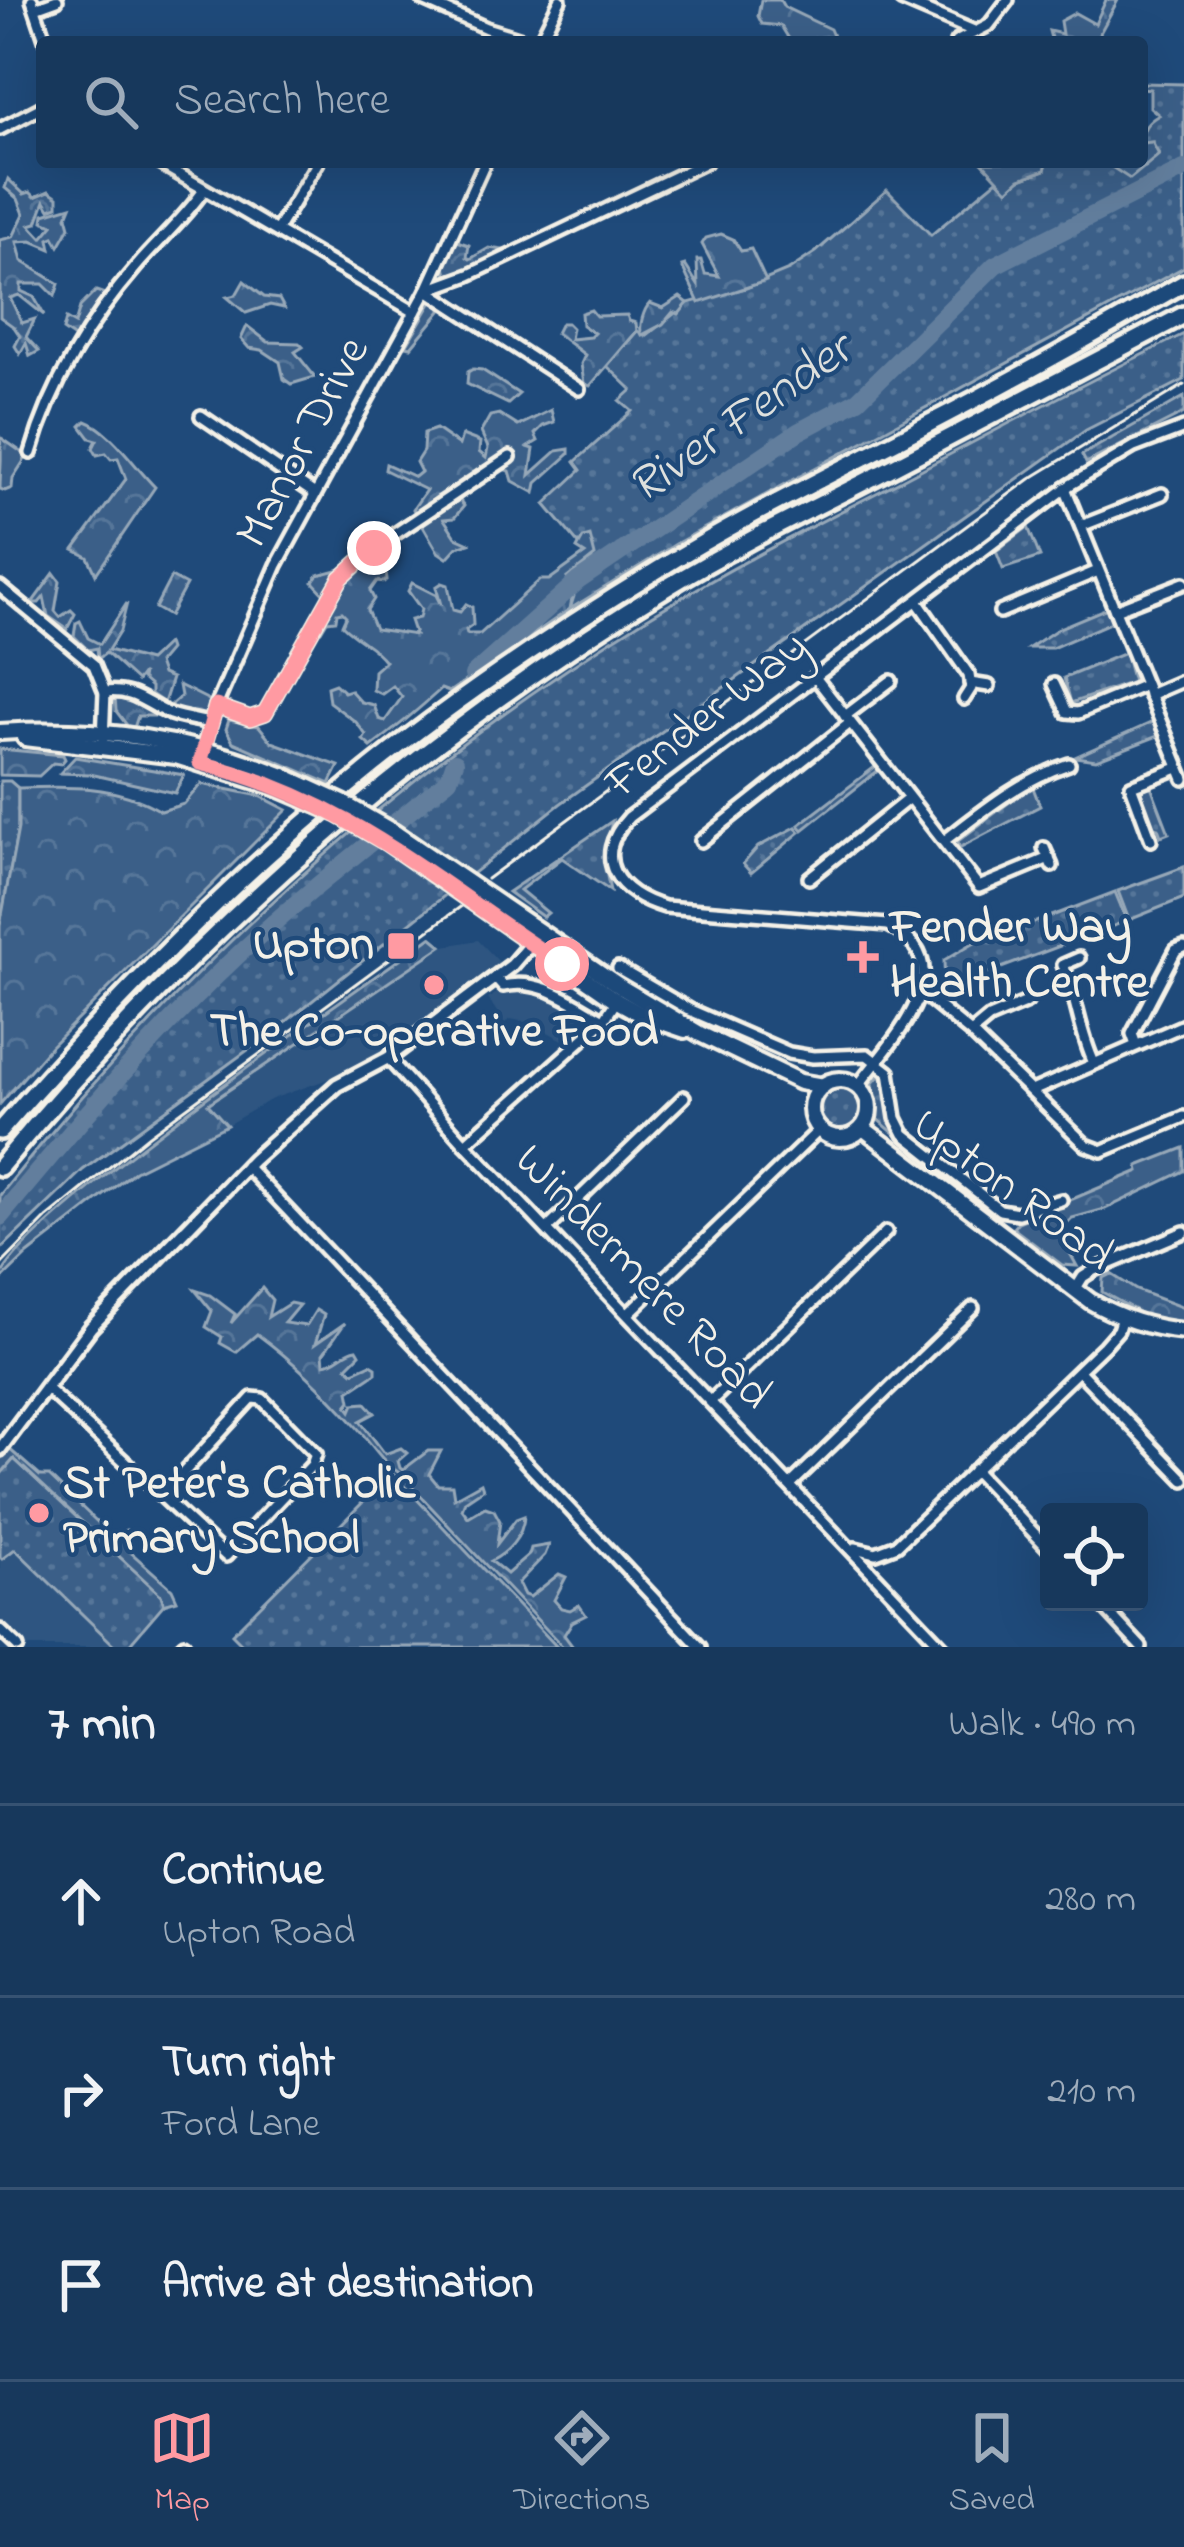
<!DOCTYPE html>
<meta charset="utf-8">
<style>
:root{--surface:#17385c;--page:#203f62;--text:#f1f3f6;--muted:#9eacbb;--line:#365272;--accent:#ff9aa2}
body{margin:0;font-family:"Indie Flower",sans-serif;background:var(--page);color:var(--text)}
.controls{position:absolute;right:36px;bottom:36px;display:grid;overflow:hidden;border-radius:12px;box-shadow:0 12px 48px #0002}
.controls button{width:108px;height:108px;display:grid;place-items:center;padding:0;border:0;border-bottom:3px solid var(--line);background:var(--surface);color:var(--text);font:60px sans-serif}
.stop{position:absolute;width:36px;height:36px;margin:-27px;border:9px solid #ff9aa2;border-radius:50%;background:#fff}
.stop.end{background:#ff9aa2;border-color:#fff;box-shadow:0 3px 12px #0008}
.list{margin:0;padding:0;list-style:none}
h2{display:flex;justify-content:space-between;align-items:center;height:156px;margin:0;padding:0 48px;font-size:51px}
h2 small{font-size:39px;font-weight:400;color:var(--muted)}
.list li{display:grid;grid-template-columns:78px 1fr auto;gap:36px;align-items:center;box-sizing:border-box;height:192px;padding:0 48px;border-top:3px solid var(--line)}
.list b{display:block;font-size:45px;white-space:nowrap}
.list p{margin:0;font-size:39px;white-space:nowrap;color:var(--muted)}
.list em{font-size:39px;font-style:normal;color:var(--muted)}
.icon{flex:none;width:66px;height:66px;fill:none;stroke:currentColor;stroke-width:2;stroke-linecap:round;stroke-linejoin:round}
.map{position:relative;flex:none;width:1184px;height:1647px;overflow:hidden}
.search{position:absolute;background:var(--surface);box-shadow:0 12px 48px #0002;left:36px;right:36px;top:36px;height:132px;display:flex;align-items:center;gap:30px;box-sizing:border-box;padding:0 42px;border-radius:12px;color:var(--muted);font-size:45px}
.sheet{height:732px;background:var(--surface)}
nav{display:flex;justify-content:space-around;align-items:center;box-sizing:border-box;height:168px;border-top:3px solid var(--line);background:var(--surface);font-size:33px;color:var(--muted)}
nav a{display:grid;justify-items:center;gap:6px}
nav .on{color:var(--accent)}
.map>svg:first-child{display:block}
</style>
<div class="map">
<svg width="1184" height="1647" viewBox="0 0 1184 1647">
<defs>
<pattern id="grass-dots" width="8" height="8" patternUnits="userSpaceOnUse" patternTransform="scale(3)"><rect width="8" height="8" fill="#3a5f88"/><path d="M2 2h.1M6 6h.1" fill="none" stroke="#577699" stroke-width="1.8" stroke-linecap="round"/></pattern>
<pattern id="forest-crowns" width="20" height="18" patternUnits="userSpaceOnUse" patternTransform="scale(3)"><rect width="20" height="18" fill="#3a5f88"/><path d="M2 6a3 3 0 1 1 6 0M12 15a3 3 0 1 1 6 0" fill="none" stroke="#577699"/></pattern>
</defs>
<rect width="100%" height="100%" fill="#1f4a7a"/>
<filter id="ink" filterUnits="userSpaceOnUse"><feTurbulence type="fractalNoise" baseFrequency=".00833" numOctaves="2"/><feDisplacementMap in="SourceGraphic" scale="24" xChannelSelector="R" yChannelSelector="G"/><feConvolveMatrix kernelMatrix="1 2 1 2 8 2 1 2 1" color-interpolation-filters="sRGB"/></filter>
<g filter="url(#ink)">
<g fill="#2d5581">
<polygon points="478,940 502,965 499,969 387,1052 334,1077 272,1099 227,1125 208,1104 434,948"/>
<polygon points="503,988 537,988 589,1016 590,1025 569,1043 530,1023 511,1019 505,1023 488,999"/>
<polygon points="0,1467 169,1600 128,1647 27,1647 0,1621"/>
</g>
<g fill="url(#grass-dots)" stroke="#97a8b8" stroke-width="3">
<path d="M1142,83L1184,84V267L679,542L570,609L574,596L566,578L592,560L545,504L581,470L575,462L632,411L620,401L632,390L607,366L637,331L646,336L688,303L746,288L789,270L816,252L887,190L931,235L998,179L1008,189L1020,179L1045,170L1047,162H1104L1122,171L1146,167L1152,142L1142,143C1142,128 1147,122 1159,115L1150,107V89L1142,88Z"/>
<path d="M1184,334V380L1086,430L560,804L278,1028L83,1170L0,1250V1195C178,971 395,774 639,623C722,572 808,528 894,484C990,433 1086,382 1184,334Z"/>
<polygon points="1184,397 1184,413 1086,463 1082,455"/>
<polygon points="1028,527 1040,557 1003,569 996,551"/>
<polygon points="171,577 186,585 169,616 155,608"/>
<polygon points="1107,608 1112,622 1052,648 1029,648 1059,628"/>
<polygon points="1125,653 1133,682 1071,703 1064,678"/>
<polygon points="1153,722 1158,736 1096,760 1075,757"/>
<polygon points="876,766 879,770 803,830 799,825"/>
<polygon points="0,781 10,781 18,788 18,828 0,926"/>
<polygon points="1032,785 1040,806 959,848 958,841"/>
<polygon points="1151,786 1169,833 1161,836 1158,828 1150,826 1138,792"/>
<polygon points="612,821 604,861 610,891 562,858 520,890 548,913 543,917 508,892"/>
<polygon points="796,827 800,832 751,873 743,864 758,847"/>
<polygon points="1184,867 1184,898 1129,920 1118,891"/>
<polygon points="1115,892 1127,921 945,989 944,960 999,928 1031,924"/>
<polygon points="879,1076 888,1081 892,1117 901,1139 877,1119 872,1084"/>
<circle cx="840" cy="1109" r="22"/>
<polygon points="14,1459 161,1595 164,1604 127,1647 116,1647 15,1549 2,1559 0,1557 0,1475"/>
<polygon points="392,1473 557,1647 245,1647 232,1634"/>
</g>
<g fill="url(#forest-crowns)" stroke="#97a8b8" stroke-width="3">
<polygon points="761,0 780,0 784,7 830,29 833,36 829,42 816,38 791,42 781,26 762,24 758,16"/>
<polygon points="1106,0 1118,0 1095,42 1052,42 1049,31 1062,34 1060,21 1075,13 1095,24"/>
<polygon points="1152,142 1159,155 1130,179 1104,162 1142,162 1142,143"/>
<polygon points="982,162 1047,162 1045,170 1020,179 1008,190"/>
<polygon points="8,179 24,194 30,192 35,197 49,191 58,197 58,206 50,209 45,201 37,223 30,225 42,238 53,225 43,221 44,214 71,206 67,216 70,227 59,246 54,237 49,239 51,249 32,241 17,242 22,261 59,284 55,296 43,284 21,284 21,291 34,297 44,315 19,295 10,298 22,323 35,319 26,337 39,351 30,356 26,343 20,354 15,346 20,336 14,327 0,317 0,240 13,237 24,214 18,199 5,188"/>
<polygon points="721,234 733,239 741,251 751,249 766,281 699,303 682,266 685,265 698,285 697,260 701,260 705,274 719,276 702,244 706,238"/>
<polygon points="457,241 469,245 467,257 470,259 489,248 503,250 493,259 487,258 479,266 448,278 445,267"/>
<polygon points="244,281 264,297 279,299 284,308 270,305 246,313 227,297 236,295"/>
<polygon points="96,291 105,294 76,339 63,330 66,319 75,324 80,307"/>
<path d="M680,297L688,303L679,314L673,312L663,324L642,335C638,327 644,309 650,303L663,308Z"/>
<polygon points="434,298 441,302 441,311 411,347 406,346"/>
<polygon points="591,310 596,316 627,315 629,321 636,323 637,331 590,386 584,383 581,364 585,355 556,333 561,323 567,323 572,328 570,339 590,337 594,333 582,325 581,313"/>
<polygon points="247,326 268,342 299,343 303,347 295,352 315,377 291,384 284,379 280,362 262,350 249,348 241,339"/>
<polygon points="473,369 482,370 519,394 508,404 467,384 468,372"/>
<polygon points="551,410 554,422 543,426 535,434 538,441 528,447 534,449 530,475 557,451 569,449 569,454 537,483 535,493 513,481 510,471 502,469 457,488 458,498 464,506 454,518 444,519 456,537 469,543 457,547 447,558 438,552 413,509 426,490 385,470 386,464 415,477 421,472 416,462 423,451 424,433 436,429 459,445 462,435 480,442 479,452 486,458 488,448 481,432 490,416 499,414 518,426"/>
<path d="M86,421C111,430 135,467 155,487L96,574L88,557L74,550L126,479L118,458L111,459L106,453L97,455L93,448L97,440L90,438L81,426Z"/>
<path d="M0,437L27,456L13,478L12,488L5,491L0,489C0,468 3,457 0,437Z"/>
<path d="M590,536L595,556L567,578L574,589L570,609L449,692L441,689C419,709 394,730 371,747L363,740L366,735L356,722L329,702L327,687L335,684L344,692L350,690L361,702L374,705L379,719L385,721L402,697L393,686L382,694L373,690L374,671L385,661C374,646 357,640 342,625L346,616L342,612L337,613L336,620L327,621L321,631H311V616L325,595L313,582L318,575L341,569V576L374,548L384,562L387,579L384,582L377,581L370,591L374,599L367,610L375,629L415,635L410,620L419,618L421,609L408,591L412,583L436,595L441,605L436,587L442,583L448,585L453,610L460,612L466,604L472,607L473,625L466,630L467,634H480L540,580H549L585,554L577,549L583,538Z"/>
<polygon points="54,573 60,581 55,611 60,617 71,610 75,614 67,629 48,616 44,597 39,603 32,603"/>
<polygon points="127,603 120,631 108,650 149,661 167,644 169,650 158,663 162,674 172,678 164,703 151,694 151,687 142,679 143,673 137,681 106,653 98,659 97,648 88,650 74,636 76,623 80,621 88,638 100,644"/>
<polygon points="179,685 213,702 202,720 194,713 174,709 172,704 181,696"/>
<polygon points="121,694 156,708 156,716 138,716 134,728 129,728 116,711 115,695"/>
<polygon points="229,720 259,726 272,742 339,766 330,784 233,742 226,729"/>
<polygon points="0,749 63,755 65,759 61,764 53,763 39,776 0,775"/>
<polygon points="75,757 184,775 175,793 90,774 60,773"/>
<path d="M201,784L260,796L287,810L51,1046L0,1104V926L18,828V788C68,786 116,784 161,811L184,804Z"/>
<path d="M431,937L442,946L208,1104L227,1125L135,1171L28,1254L0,1281C2,1233 371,980 431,937Z"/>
<polygon points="1184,1148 1184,1171 1105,1209 1072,1218 1065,1225 1065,1244 1077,1266 1062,1265 1013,1228 1018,1222 1139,1171 1138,1166"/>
<polygon points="1111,1274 1136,1290 1184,1308 1184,1323 1146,1316 1102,1292 1103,1278"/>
<path d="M262,1288L272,1300L268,1317L290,1303L299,1305L284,1323L306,1326L316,1310L324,1315L315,1344L345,1323L323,1354L324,1364C338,1363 343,1351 357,1349L360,1354L347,1367L353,1372L371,1364L376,1367V1373L349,1391L351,1401L347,1406L351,1411L354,1404L366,1403L375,1413L360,1421L385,1454L401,1448L407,1453L398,1461L400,1468L403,1470L428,1451H441L429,1474L438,1485H452L454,1498L481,1483L483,1489L465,1501L462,1509L468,1517L485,1507L494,1510L500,1521L497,1544L516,1519L524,1516C523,1537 507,1553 491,1561L507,1574L529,1555L531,1548L549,1545L545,1555L518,1583L524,1595L530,1597L559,1574L566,1577L554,1600L561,1608L570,1610L579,1605L586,1615L572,1622L564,1635L573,1647H563L398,1472C379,1459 370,1441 354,1424C325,1391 292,1360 257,1334L236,1352L220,1343L222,1337L206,1327L212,1311L195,1290L210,1295L235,1314L231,1323Z"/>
<polygon points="8,1448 40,1476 49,1476 113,1537 126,1530 133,1533 126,1548 172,1589 177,1600 164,1604 161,1595 14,1459 0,1475 0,1457"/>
</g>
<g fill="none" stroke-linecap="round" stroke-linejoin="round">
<g stroke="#627e9d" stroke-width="18">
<polyline points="473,675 578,581 798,432 858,400 995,265 1184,169"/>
<path d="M0,1217C86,1113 175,1008 277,920C333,871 392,826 449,779L455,762"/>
</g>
<g stroke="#f4f1e8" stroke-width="18">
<g id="minor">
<polyline points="32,0 46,42"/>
<polyline points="423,0 486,28 531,42"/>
<polyline points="901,0 976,32"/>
<polyline points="35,8 57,0"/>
<polyline points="539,42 560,0"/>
<polyline points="956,42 989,25 1008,0"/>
<polyline points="0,129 42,107"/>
<polyline points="158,162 415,312"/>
<polyline points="277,230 318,162"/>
<polyline points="427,290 579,389"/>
<polyline points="428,290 469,275 706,162"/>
<polyline points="201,416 315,494"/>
<path d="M31,453C50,386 90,320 136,267C158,241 184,219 204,190"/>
<polyline points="1065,488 1184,779"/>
<polyline points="1081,526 1162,494"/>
<polyline points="0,587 94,665 105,692 103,739"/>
<polyline points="917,601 969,675 971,688 964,699"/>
<polyline points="1115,610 1184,583"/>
<polyline points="1000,612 1098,571"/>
<polyline points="815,677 979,887 1049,858"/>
<polyline points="970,683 989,686"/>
<polyline points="1054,684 1067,712 1078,713 1145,685"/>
<path d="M105,692C135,689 144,703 170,714C182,718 197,720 210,723"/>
<polyline points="1149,695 1184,680"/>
<polyline points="216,706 250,718 265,713 341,578 374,548 510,457"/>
<polyline points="845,716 891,681"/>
<polyline points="202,752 216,706 277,565 427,290 485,162"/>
<polyline points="1151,840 1131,786 1178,768"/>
<polyline points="701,841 850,723"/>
<path d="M944,841C984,810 1020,780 1069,764"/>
<polyline points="1044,848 1052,866"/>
<polyline points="809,878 908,799"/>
<path d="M1079,958L1063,965C1077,998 1079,1031 1094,1063"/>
<polyline points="618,968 690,1010 789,1053 813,1057 867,1055 889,1072 896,1118 904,1134 1000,1210 1018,1213 1061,1200"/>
<path d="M495,977L503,986C541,977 572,1003 604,1020"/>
<polyline points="922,993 971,1033 1086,1145 1102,1151 1184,1117"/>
<polyline points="971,1033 989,1018 1027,1002"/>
<polyline points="1136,1045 1132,1034 1176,950 1184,947"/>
<polyline points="388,1058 465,1144 943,1647"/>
<path d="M858,1086C891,1041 968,966 888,925L665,907C618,894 590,859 629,817L1070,485L1134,447L1184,428"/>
<polyline points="1032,1091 1184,1025"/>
<polyline points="465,1144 604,1020 617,1000"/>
<polyline points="246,1166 700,1647"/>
<polyline points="547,1229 684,1097"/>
<polyline points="1075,1290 1083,1277 1094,1270 1184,1232"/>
<polyline points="628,1314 819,1130"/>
<polyline points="1079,1371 1184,1480"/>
<polyline points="46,1388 226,1556 312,1465 316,1454 262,1399 252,1398 162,1496"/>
<polyline points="711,1401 886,1232"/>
<polyline points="974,1470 1049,1549"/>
<polyline points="791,1484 973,1308"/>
<polyline points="855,1548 876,1553 897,1545 1104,1346 1118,1330 1122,1317"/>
<polyline points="1099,1602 1141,1647"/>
<polyline points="0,1630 18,1647"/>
<polyline points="181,1647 184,1644"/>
</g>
</g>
<g stroke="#f4f1e8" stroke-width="20">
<polyline id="tertiary" points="0,1449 91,1327 253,1160 337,1085 388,1058 512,965 536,937"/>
</g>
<g stroke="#f4f1e8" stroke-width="22">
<g id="primary">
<path d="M0,732C99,726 191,739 284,776"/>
<polyline points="25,738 176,756 278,788"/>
<polyline points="395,833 624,989 700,1034 800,1082 823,1086"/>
<polyline points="386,841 617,1001 644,1016 685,1030"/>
<circle cx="840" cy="1109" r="29"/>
<path d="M863,1128L1090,1301C1119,1318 1151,1328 1184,1331"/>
</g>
</g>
<g stroke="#f4f1e8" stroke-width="24">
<g id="motorway">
<path d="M0,1131C107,1008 221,890 347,787C444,706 551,635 659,569C746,515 839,471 930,423C1016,379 1100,331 1184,283"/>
<path d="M0,1167C190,937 415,740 669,586C736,545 808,511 878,475C980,422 1082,368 1184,315"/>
</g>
</g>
<use href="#minor" stroke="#1f4a7a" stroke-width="9"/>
<use href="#tertiary" stroke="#1f4a7a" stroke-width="10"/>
<use href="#primary" stroke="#1f4a7a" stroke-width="14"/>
<use href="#motorway" stroke="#1f4a7a" stroke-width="15"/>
<g stroke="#f4f1e8" stroke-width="3">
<polyline points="487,879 1030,479 1184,385"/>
<polyline points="0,1266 47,1218 149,1135 463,905"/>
</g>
<g stroke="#f4f1e8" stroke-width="22" stroke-linecap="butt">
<g id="primary-bridge">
<polyline points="284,776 343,803 395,833"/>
<polyline points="278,788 337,813 386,841"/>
</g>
</g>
<use href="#primary-bridge" stroke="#1f4a7a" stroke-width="14"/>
</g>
</g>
<g fill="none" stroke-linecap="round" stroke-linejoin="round" filter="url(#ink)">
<path stroke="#ff9aa2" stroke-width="15" d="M374,548L341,578L265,713L250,718L216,706L200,763C349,799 438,884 562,964"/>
</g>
<g fill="#ff9aa2" stroke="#1f4a7a" stroke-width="4.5">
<rect x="386" y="931" width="30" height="30" rx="6"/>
<path d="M857 939h12v12h12v12h-12v12h-12v-12h-12v-12h12z"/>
<circle cx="434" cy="985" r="12"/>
<circle cx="39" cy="1513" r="12"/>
</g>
<g text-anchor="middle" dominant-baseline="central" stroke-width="9" stroke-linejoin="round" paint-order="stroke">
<g font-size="48" fill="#f4f1e8" stroke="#1f4a7a">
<text transform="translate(304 443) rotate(-62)">Manor Drive</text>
<text transform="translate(708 716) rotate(-38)">Fender Way</text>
<text transform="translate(1012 1191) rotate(37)">Upton Road</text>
<text transform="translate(642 1278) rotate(46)">Windermere Road</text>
</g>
<g font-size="48" font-weight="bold" fill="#f4f1e8" stroke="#1f4a7a" text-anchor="start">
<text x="890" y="929">Fender Way<tspan x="890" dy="55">Health Centre</tspan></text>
<text x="374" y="946" text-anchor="end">Upton</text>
<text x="434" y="1033" text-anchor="middle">The Co-operative Food</text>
<text x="63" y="1485">St Peter's Catholic<tspan x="63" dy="55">Primary School</tspan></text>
</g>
<g font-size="51" font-style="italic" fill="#dee0dd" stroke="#1f4a7a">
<text transform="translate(741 420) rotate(-35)">River Fender</text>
</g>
</g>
</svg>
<div class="controls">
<button><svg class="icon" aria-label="locate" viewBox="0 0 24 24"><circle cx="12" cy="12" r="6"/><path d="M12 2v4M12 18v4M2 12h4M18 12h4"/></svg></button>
</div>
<div class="stop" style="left:562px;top:964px"></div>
<div class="stop end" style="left:374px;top:548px"></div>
<div class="search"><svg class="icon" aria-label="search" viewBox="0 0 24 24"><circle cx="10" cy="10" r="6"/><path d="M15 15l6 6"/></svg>Search here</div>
</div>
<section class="sheet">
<h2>7 min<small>Walk · 490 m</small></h2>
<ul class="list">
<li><svg class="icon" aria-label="ahead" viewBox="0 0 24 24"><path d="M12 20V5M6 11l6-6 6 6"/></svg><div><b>Continue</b><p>Upton Road</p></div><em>280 m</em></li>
<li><svg class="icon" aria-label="right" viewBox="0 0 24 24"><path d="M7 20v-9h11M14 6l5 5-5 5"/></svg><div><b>Turn right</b><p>Ford Lane</p></div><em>210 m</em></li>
<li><svg class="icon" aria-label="arrive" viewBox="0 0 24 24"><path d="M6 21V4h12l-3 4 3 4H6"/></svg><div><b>Arrive at destination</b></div></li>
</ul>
</section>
<nav>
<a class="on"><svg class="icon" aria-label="map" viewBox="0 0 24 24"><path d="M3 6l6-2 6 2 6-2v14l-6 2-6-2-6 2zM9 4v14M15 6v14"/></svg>Map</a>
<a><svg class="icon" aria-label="directions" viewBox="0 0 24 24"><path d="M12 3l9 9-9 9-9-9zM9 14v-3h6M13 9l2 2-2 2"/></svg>Directions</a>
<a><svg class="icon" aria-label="saved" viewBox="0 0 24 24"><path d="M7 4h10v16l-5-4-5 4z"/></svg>Saved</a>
</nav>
